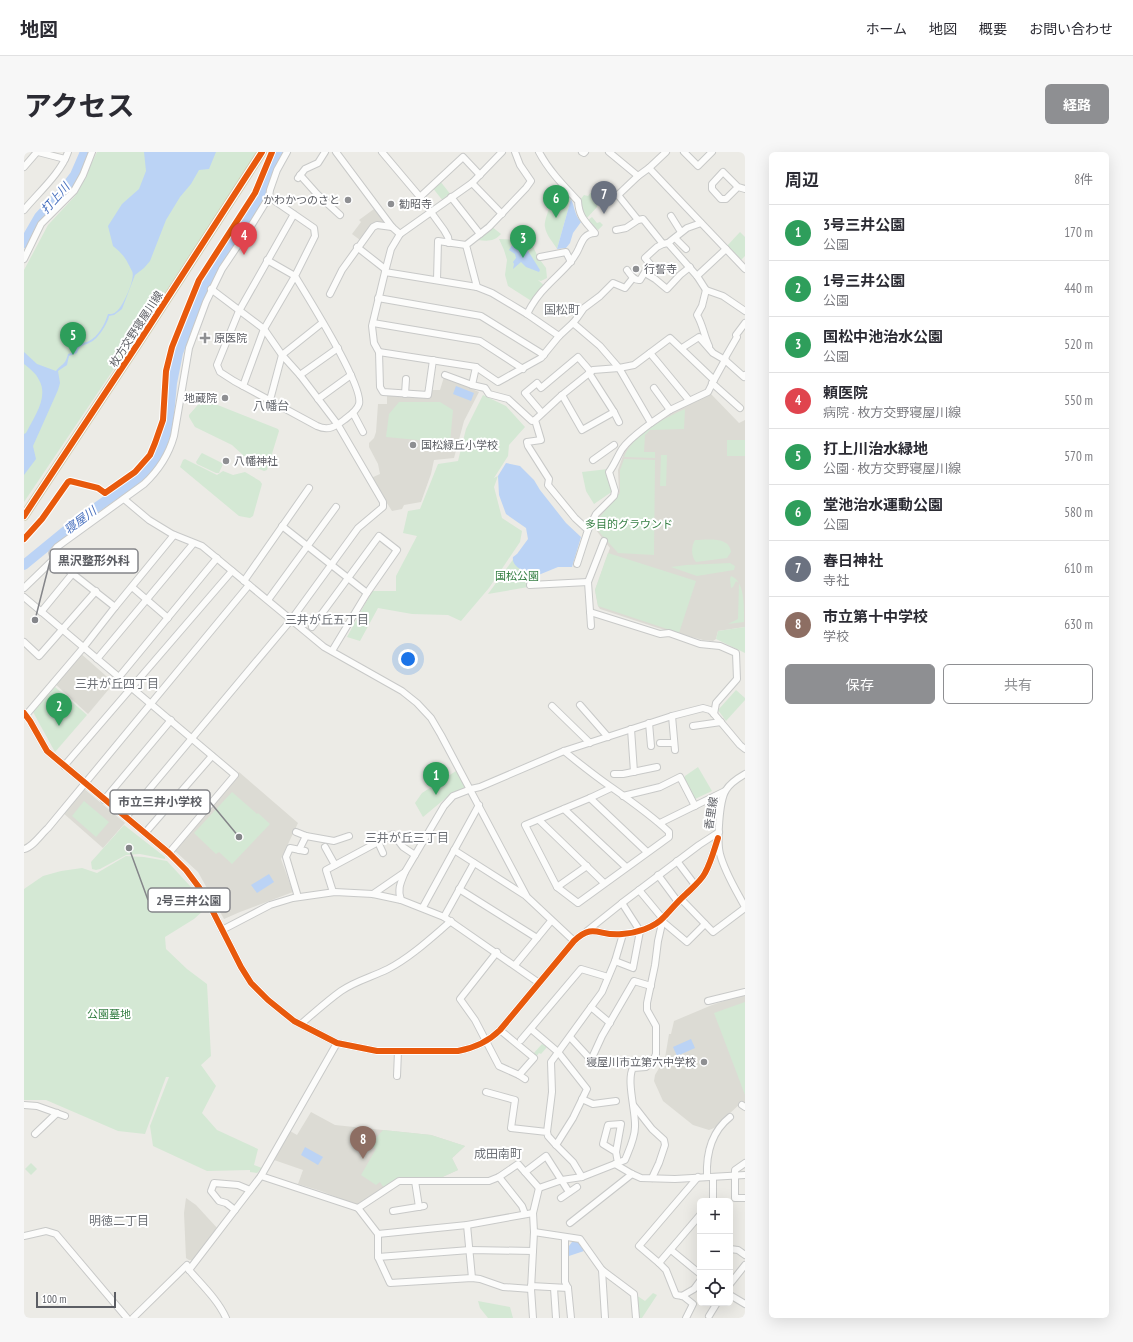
<!DOCTYPE html>
<html lang="ja">
<meta charset="utf-8">
<style>
:root{--surface:#fff;--page:#f7f7f7;--text:#2b2b33;--muted:#7c7c81;--line:#e1e1e2;--accent:#8e8f92}
body{margin:0;font-family:"PT Sans Narrow","Noto Sans JP",sans-serif;background:var(--page);color:var(--text)}
.controls{position:absolute;right:12px;bottom:12px;display:grid;overflow:hidden;border-radius:6px;box-shadow:0 4px 16px #0002}
.controls button{width:36px;height:36px;display:grid;place-items:center;padding:0;border:0;border-bottom:1px solid var(--line);background:var(--surface);color:var(--text);font:20px sans-serif}
.scale{position:absolute;left:12px;bottom:10px;width:80px;box-sizing:border-box;padding-left:4px;border:2px solid #5c5e64;border-top:0;font-size:11px;line-height:14px;white-space:nowrap;color:#5c5e64;-webkit-text-stroke:3px #fff;paint-order:stroke}
.you{position:absolute;left:384px;top:507px;width:14px;height:14px;margin:-10px;border:3px solid #fff;border-radius:50%;background:#1a73e8;box-shadow:0 0 0 6px #1a73e833}
.badge{display:grid;place-items:center;width:26px;height:26px;border-radius:50%;background:var(--accent);color:#fff;font-size:13px;font-weight:700}
.pin{position:absolute;translate:-50% -33px;filter:drop-shadow(0 1px 2px #0008)}
.pin::after{content:'';position:absolute;top:21px;width:14px;height:12px;background:inherit;clip-path:polygon(0 0,100% 0,50% 100%)}
.list{margin:0;padding:0;list-style:none}
h2{display:flex;justify-content:space-between;align-items:center;height:52px;margin:0;padding:0 16px;font-size:17px}
h2 small{font-size:13px;font-weight:400;color:var(--muted)}
.list li{display:grid;grid-template-columns:26px 1fr auto;gap:12px;align-items:center;box-sizing:border-box;height:56px;padding:0 16px;border-top:1px solid var(--line)}
.list b{display:block;font-size:15px;white-space:nowrap}
.list p{margin:0;font-size:13px;white-space:nowrap;color:var(--muted)}
.list em{font-size:13px;font-style:normal;color:var(--muted)}
.actions{display:flex;gap:8px;padding:12px 16px}
.actions a{flex:1;padding:9px 0;border:1px solid var(--accent);border-radius:6px;text-align:center;font-size:14px;color:var(--accent)}
.actions .main{background:var(--accent);color:#fff}
.icon{flex:none;width:22px;height:22px;fill:none;stroke:currentColor;stroke-width:2;stroke-linecap:round;stroke-linejoin:round}
.map{position:relative;flex:none;width:721px;height:1166px;overflow:hidden;border-radius:6px}
header{display:flex;align-items:center;gap:24px;box-sizing:border-box;height:56px;padding:0 20px;background:var(--surface);border-bottom:1px solid var(--line)}
header strong{font-size:19px}
nav{display:flex;gap:22px;margin-inline-start:auto;font-size:14px}
.intro{display:flex;align-items:center;justify-content:space-between;box-sizing:border-box;height:96px;padding:0 24px}
h1{margin:0;font-size:28px}
.button{padding:10px 18px;border-radius:6px;background:var(--accent);color:#fff;font-size:14px;font-weight:700}
main{display:flex;gap:24px;padding:0 24px}
aside{flex:1;background:var(--surface);border-radius:6px;box-shadow:0 4px 16px #0002}
.map>svg:first-child{display:block}
</style>
<header>
<strong>地図</strong>
<nav><a>ホーム</a><a>地図</a><a>概要</a><a>お問い合わせ</a></nav>
</header>
<div class="intro"><h1>アクセス</h1><a class="button">経路</a></div>
<main>
<div class="map">
<svg width="721" height="1166" viewBox="0 0 721 1166">
<rect width="100%" height="100%" fill="#ecebe6"/>
<g fill="#dcdbd4">
<polygon points="352,56 363,73 356,70 336,88 328,82 337,70 335,68 350,57"/>
<polygon points="420,225 455,240 440,269 430,306 410,308 407,322 397,350 380,353 378,357 368,359 347,326 356,322 354,312 345,295 345,291 350,286 352,280 354,252 363,252 363,240 404,245 406,238 416,238"/>
<polygon points="686,241 715,271 721,268 721,475 694,479 692,487 689,489 679,488 634,476 576,457 574,454 571,438 586,396 568,373 595,341 594,318 601,298 607,289 646,262"/>
<polygon points="55,500 90,531 64,562 30,531"/>
<polygon points="215,620 274,671 257,707 269,740 216,760 200,767 174,720 151,699"/>
<polygon points="59,636 101,671 79,696 38,660"/>
<polygon points="721,842 721,951 718,950 690,976 685,978 669,973 639,949 630,929 631,923 641,906 645,882 647,882 650,869 688,853"/>
<polygon points="287,960 311,973 407,983 441,994 428,1006 434,1018 414,1027 375,1025 335,1054 297,1039 274,1032 279,1018 250,1008 266,979 273,983"/>
<polygon points="162,1046 172,1053 194,1077 169,1108 165,1108 162,1106 160,1061"/>
</g>
<g fill="#d4e8d4">
<polygon points="73,0 233,0 127,162 0,350 0,118 24,73 51,44"/>
<polygon points="416,29 427,43 419,49 408,35"/>
<path d="M537,30L548,45L547,47L533,97C529,90 522,83 521,75C519,67 533,38 537,30Z"/>
<polygon points="573,33 583,43 573,53 573,55 562,67 559,64 556,48 560,43 564,44"/>
<polygon points="568,65 573,71 576,70 579,73 574,78 564,68"/>
<path d="M467,74L477,82C470,90 463,89 454,88Z"/>
<polygon points="716,80 721,85 721,104 716,109 702,95"/>
<polygon points="505,86 514,105 522,116 523,126 517,129 514,128 522,135 509,150 484,134 481,123 483,108 480,98 475,87 496,88"/>
<polygon points="459,243 482,254 501,275 485,293 484,304 470,326 474,324 470,335 478,366 498,379 496,390 465,436 437,469 424,463 388,462 354,456 336,489 323,485 348,439 372,439 372,424 393,384 379,381 384,359 396,357 414,312 434,309 442,277"/>
<polygon points="178,248 181,248 254,277 255,279 243,318 240,319 233,316 208,293 171,275 165,265 165,263"/>
<polygon points="375,250 416,250 429,258 426,291 362,285 365,262"/>
<path d="M661,257L660,277L626,278L621,283L620,300H631V306L600,305C608,283 640,266 661,257Z"/>
<rect x="703" y="288" width="18" height="16"/>
<polygon points="178,301 198,311 199,312 195,321 192,321 173,312 172,310 177,302"/>
<polygon points="637,303 643,303 642,334 636,334"/>
<polygon points="161,307 193,323 199,319 209,323 221,320 236,329 238,332 229,364 226,366 215,364 156,315 159,308"/>
<polygon points="600,307 631,308 630,403 594,401 569,373 596,341 596,318"/>
<polygon points="584,317 584,328 589,339 570,352 562,339 558,320"/>
<path d="M671,388C683,388 705,384 707,400L703,406L672,410C667,405 667,394 671,388Z"/>
<polygon points="584,401 672,429 655,481 574,454 571,438"/>
<polygon points="493,402 510,425 504,435 464,442"/>
<polygon points="706,411 711,414 710,418 673,424 647,415 662,413"/>
<path d="M707,424C721,429 720,455 720,470L704,472L714,467L715,431L712,429L709,435L707,436L706,427Z"/>
<polygon points="721,475 721,501 692,487 694,479"/>
<polygon points="31,535 63,563 31,600 9,560"/>
<polygon points="712,538 721,546 721,548 702,569 694,558"/>
<polygon points="674,615 688,639 671,647 660,627 661,624"/>
<polygon points="432,619 442,635 423,645 399,665 391,651 398,641"/>
<polygon points="208,640 233,662 234,661 246,672 208,712 195,700 192,702 170,681"/>
<polygon points="60,649 85,670 72,685 48,664"/>
<polygon points="100,673 141,705 141,707 116,702 102,703 76,717 72,718 68,717 67,710"/>
<polygon points="102,704 120,705 143,709 167,735 180,758 170,767 141,785 142,797 163,817 183,832 187,904 177,913 192,934 178,961 193,978 234,997 230,1013 238,1016 233,1021 226,1020 226,1018 183,1019 129,994 126,974 145,925 142,925 121,982 94,979 22,948 0,948 0,737 19,724 37,719 58,716 73,721"/>
<polygon points="721,850 721,943 690,861"/>
<polygon points="518,892 523,895 517,902 515,901 512,905 509,902"/>
<polygon points="359,978 407,983 441,994 428,1006 434,1018 414,1027 375,1025 360,1036 356,1030 352,1033 337,1023 352,997 346,993"/>
<polygon points="7,1011 13,1017 7,1023 1,1017"/>
<polygon points="629,1141 633,1143 618,1166 614,1166 612,1143 621,1149"/>
<polygon points="454,1149 486,1155 489,1166 464,1166 456,1156"/>
</g>
<g fill="#bbd3f5">
<path d="M120,0H192L185,17L175,18L167,32L156,45L142,68L126,109L120,116L111,123L98,157L90,163L85,164C84,171 74,187 67,190C60,194 56,192 53,201L45,204L43,213L34,219L36,231L34,238L9,294L12,307L0,323V282L2,281C10,265 25,245 15,228C12,221 5,216 0,212V200L13,212L32,219C38,211 41,214 44,202L50,200C56,189 56,193 65,189C74,185 81,172 84,162C87,162 90,162 93,159C99,154 112,126 108,119C102,107 100,103 89,94L84,74L98,52L115,37L122,19Z"/>
<path d="M547,47C551,55 550,62 557,70L549,81L546,91L542,96L533,97Z"/>
<polygon points="488,93 492,97 501,94 516,118 515,120 502,115 497,110 489,117 490,112 489,110 492,106 491,102 485,98"/>
<polygon points="432,234 450,241 447,249 429,242"/>
<path d="M482,311L496,314L510,328L516,338L542,371L557,385L548,415H534L512,424C503,420 487,416 489,405L493,402L504,387L502,376L482,362L475,343L474,324Z"/>
<polygon points="245,722 250,730 233,741 227,733"/>
<polygon points="667,887 671,896 653,904 649,895"/>
<polygon points="281,995 299,1005 294,1013 277,1003"/>
<polygon points="552,1089 554,1090 560,1099 545,1104 545,1094 548,1090"/>
</g>
<g fill="none" stroke-linecap="round" stroke-linejoin="round">
<g stroke="#bbd3f5" stroke-width="10">
<polyline points="0,91 15,65 38,40 51,23 61,0"/>
<polyline points="0,413 56,367 110,329 125,316 132,306 138,293 144,275 148,231 154,201 167,166 183,130 236,45 249,11 255,0"/>
</g>
<g stroke="#c8c9c8" stroke-width="8">
<g id="minor">
<polyline points="14,0 41,7"/>
<polyline points="312,0 368,75 376,82"/>
<polyline points="358,0 396,45 420,78 424,85 425,91"/>
<path d="M478,0L448,31L376,82L367,97L361,120L453,135L468,141L503,162C508,152 515,142 523,134C534,122 548,112 555,96C558,89 561,81 571,81C561,69 555,65 554,49C540,34 525,19 515,0"/>
<polyline points="558,0 560,1 561,0"/>
<polyline points="585,0 614,24"/>
<polyline points="642,0 625,16 721,117"/>
<polyline points="660,0 674,14 688,0"/>
<polyline points="0,15 13,0"/>
<polyline points="625,16 614,24 594,43 614,68 619,67 639,92 644,91 673,124 682,138 699,144 721,159"/>
<polyline points="276,23 293,42 316,63"/>
<polyline points="274,26 281,17 294,11 301,0"/>
<polyline points="448,31 478,62"/>
<polyline points="714,35 702,47 697,47 688,37 688,32 699,20 714,35 721,37"/>
<path d="M245,45L290,76L291,84L271,124C283,144 340,234 335,252C333,259 325,264 320,268C311,275 304,279 293,274L210,229L196,220L193,213L215,159L270,62"/>
<polyline points="396,45 439,5 456,23"/>
<polyline points="427,45 456,82"/>
<path d="M0,58C14,41 37,21 44,0"/>
<polyline points="647,64 657,80"/>
<polyline points="592,78 602,76 614,68"/>
<polyline points="651,86 662,97"/>
<polyline points="644,91 663,76 677,71"/>
<polyline points="333,95 361,117"/>
<polyline points="516,105 542,100 547,110"/>
<polyline points="0,107 17,72 50,39 59,23 68,0"/>
<path d="M603,118C607,123 610,129 616,128L626,112L621,106L633,95L639,92"/>
<polyline points="361,120 348,174 350,191 355,200 356,235 359,240 404,243 409,208"/>
<polyline points="621,121 631,127 643,137 656,123 666,115"/>
<polyline points="673,124 702,97"/>
<polyline points="413,128 414,89 442,93"/>
<polyline points="453,135 442,93 465,75 502,36 507,29 496,13 491,0"/>
<path d="M682,138L678,154L673,163C679,173 680,184 685,194"/>
<polyline points="306,142 318,118 349,75 353,73 368,75"/>
<polyline points="354,146 457,164 520,203"/>
<polyline points="503,162 535,184 549,171 576,194 595,216 610,213 646,186 690,228 701,208 702,204 713,185 712,183 721,171"/>
<polyline points="349,171 456,189 499,217"/>
<polyline points="549,171 553,166 560,156 576,144 589,131 601,136 609,126"/>
<polyline points="658,196 675,185 689,201 701,208 720,225 721,223"/>
<polyline points="355,200 452,215 474,230 517,206 535,184"/>
<polyline points="626,201 664,247 664,249"/>
<polyline points="565,221 590,260 595,270"/>
<polyline points="276,223 314,196"/>
<polyline points="421,223 448,233 461,236 465,242 484,247 508,269 511,268"/>
<polyline points="688,231 716,256"/>
<polyline points="448,233 452,215"/>
<polyline points="219,234 240,177 271,124 243,108"/>
<polyline points="630,236 646,258"/>
<polyline points="381,242 382,227"/>
<polyline points="538,243 558,278 590,260"/>
<polyline points="294,247 327,223"/>
<polyline points="246,248 258,203 298,171"/>
<polyline points="329,261 339,280"/>
<polyline points="518,261 501,241 513,231 517,236 554,205 567,220"/>
<polyline points="569,308 590,293"/>
<polyline points="100,347 125,368 148,382 178,394 300,495 378,539 393,551 407,566 417,583 503,745 550,789"/>
<polyline points="258,374 343,441"/>
<path d="M564,378L572,362L590,344L591,339L585,320C591,312 593,305 598,297C606,286 617,279 627,271"/>
<polyline points="30,407 91,455"/>
<polyline points="553,412 564,378 551,366 524,333 525,327 504,294 503,290 517,288 511,268 538,243 569,218 595,216 627,271 646,258 684,240 690,228"/>
<polyline points="220,429 285,336"/>
<polyline points="506,433 564,430"/>
<polyline points="108,435 144,466"/>
<path d="M0,436L30,407L28,401L33,395L120,332C134,319 145,302 150,284L165,196L182,150L198,117L229,71L245,45L246,38L253,18L263,0"/>
<polyline points="0,445 211,623 145,701"/>
<polyline points="244,448 312,355"/>
<polyline points="17,460 49,421"/>
<polyline points="566,460 636,482 645,481 676,492 696,494 712,501 713,527 692,551 690,562"/>
<polyline points="567,474 564,430 580,389"/>
<polyline points="288,475 355,384 373,398 343,441 308,499"/>
<polyline points="0,490 15,504 72,439"/>
<polyline points="73,507 169,392"/>
<polyline points="95,525 193,406"/>
<polyline points="556,553 584,585"/>
<polyline points="528,554 566,591"/>
<path d="M0,561L6,569L23,599L145,701L162,718L174,734L182,746L217,815L227,831L244,848L270,869L313,891L353,899H434C450,896 464,890 476,878L550,789C570,770 575,785 598,782C612,781 630,776 640,765C647,758 653,750 661,743C667,737 677,729 681,721C687,710 690,698 694,686"/>
<polyline points="2,563 59,496 91,455 150,383"/>
<polyline points="648,564 651,598"/>
<polyline points="625,571 627,594"/>
<polyline points="669,574 697,570"/>
<polyline points="607,577 610,620"/>
<polyline points="636,591 650,591"/>
<path d="M540,599C556,612 571,624 587,635C607,649 627,663 645,680V685L554,751L533,735L501,673L566,646L587,636"/>
<polyline points="40,614 208,419"/>
<polyline points="590,622 599,622 633,615"/>
<path d="M721,622C714,626 706,631 702,638C695,649 693,690 696,702C701,721 712,738 721,755"/>
<polyline points="599,644 636,635 656,625 671,654"/>
<polyline points="566,646 623,700"/>
<polyline points="80,648 147,568"/>
<polyline points="540,657 602,715"/>
<polyline points="102,665 267,468 334,376 359,355 359,350 314,273 276,223 258,203 240,177 187,137"/>
<polyline points="515,668 580,731"/>
<polyline points="636,671 701,639"/>
<polyline points="272,680 282,684 310,689 325,684"/>
<polyline points="121,681 188,604"/>
<polyline points="354,690 359,701"/>
<polyline points="301,695 311,713"/>
<path d="M0,697C9,695 17,682 24,676L225,433"/>
<polyline points="275,698 282,684"/>
<polyline points="430,698 502,744"/>
<polyline points="653,709 671,733"/>
<polyline points="634,723 654,750"/>
<polyline points="533,735 563,714"/>
<polyline points="435,737 513,786"/>
<polyline points="615,738 639,767"/>
<polyline points="309,740 302,718 369,682 379,695 391,703"/>
<polyline points="349,742 381,720 420,654 429,644 447,637 456,635 540,599 648,564 679,556 686,558 690,562 716,593 721,597"/>
<polyline points="274,745 262,705 266,696 281,699"/>
<polyline points="657,747 689,780 721,756"/>
<path d="M377,748C373,737 377,730 381,720"/>
<polyline points="399,755 455,653"/>
<polyline points="420,765 450,711"/>
<polyline points="638,769 663,790 681,772"/>
<polyline points="198,778 246,753 269,746 311,740 349,742 377,748 420,765 515,831"/>
<polyline points="563,779 598,751 675,693 695,680"/>
<polyline points="473,800 436,847 451,868 475,914 495,923 501,927"/>
<polyline points="591,809 609,816 616,779 598,751"/>
<polyline points="491,813 527,769"/>
<polyline points="684,849 721,840"/>
<polyline points="567,855 578,840 591,809 599,782"/>
<path d="M277,872C290,861 303,849 317,839C331,829 348,825 364,817C387,805 407,786 427,769"/>
<polyline points="476,878 510,906 495,923"/>
<polyline points="546,885 567,908 578,884 610,829 627,834"/>
<polyline points="497,888 557,817 584,825"/>
<polyline points="373,924 374,899"/>
<polyline points="462,940 491,948 487,976 523,980 524,984 532,993 549,966 563,937 534,900 507,877"/>
<polyline points="558,947 569,952 592,949"/>
<polyline points="0,953 13,954 41,964"/>
<polyline points="718,953 721,955"/>
<polyline points="610,954 628,977 640,988 641,993 635,1011 628,1026"/>
<polyline points="523,980 528,940 527,910 567,855 586,871"/>
<polyline points="11,982 33,961"/>
<polyline points="532,993 549,1010 558,1025"/>
<polyline points="592,1000 597,972 584,973 579,992 592,1000 594,1011"/>
<polyline points="721,1011 711,1018 711,1046 721,1046"/>
<path d="M591,1012L601,1008C605,998 611,986 611,975C612,960 602,928 609,916L622,915L629,909L632,902V874L623,858V851L631,813L634,789L639,767"/>
<polyline points="501,1020 522,1004 545,1040"/>
<polyline points="237,1024 334,1056 354,1082 354,1105 366,1131 448,1126 456,1127 479,1135 507,1137"/>
<polyline points="475,1025 498,1054 501,1062"/>
<path d="M683,1025C682,1002 687,980 706,965"/>
<polyline points="391,1029 395,1055"/>
<polyline points="515,1036 538,1028 558,1025 591,1012 608,1022 617,1026 651,1027 721,1023"/>
<polyline points="537,1046 553,1035"/>
<polyline points="688,1049 689,1047 689,1025"/>
<polyline points="334,1056 375,1029 465,1029 475,1025 494,1012 515,1036"/>
<polyline points="211,1058 202,1051 195,1049 187,1039 190,1031 214,1033 226,1038"/>
<polyline points="369,1059 400,1054"/>
<polyline points="546,1071 608,1022"/>
<polyline points="443,1073 448,1126"/>
<polyline points="510,1080 556,1087 578,1118 610,1142 612,1166"/>
<polyline points="354,1082 443,1073 509,1061"/>
<polyline points="0,1084 22,1079 32,1082 103,1166"/>
<polyline points="541,1085 541,1130 544,1136 547,1166"/>
<polyline points="706,1097 714,1098 721,1103"/>
<polyline points="647,1098 675,1121 676,1120"/>
<polyline points="354,1105 446,1098 509,1099"/>
<polyline points="635,1111 615,1094 674,1025"/>
<polyline points="578,1118 581,1166"/>
<polyline points="706,1132 721,1113"/>
<polyline points="507,1134 544,1136"/>
<polyline points="530,1136 532,1166"/>
<polyline points="706,1143 721,1152"/>
<polyline points="658,1144 670,1137 676,1129"/>
<polyline points="685,1164 693,1151"/>
<polyline points="109,1166 163,1113 165,1118"/>
<path d="M202,1166C194,1148 178,1133 165,1118L237,1024L313,891"/>
<polyline points="509,1166 507,1137 510,1080 509,1061 515,1036"/>
<polyline points="662,1166 669,1152 659,1144 652,1143 642,1118 635,1111 676,1063"/>
</g>
</g>
<g stroke="#d3cfb4" stroke-width="10">
<polyline id="major" points="0,364 115,190 238,0"/>
</g>
<use href="#minor" stroke="#fcfcfb" stroke-width="6"/>
<use href="#major" stroke="#f2f2e8" stroke-width="8"/>
<g stroke="#fff" stroke-width="8">
<g id="cycleway">
<polyline points="0,364 115,190 238,0"/>
<polyline points="0,387 18,367 44,330 46,329 74,336 81,341 111,320 126,303 131,291 139,268 142,219 148,195 162,160 175,128 231,41 248,0"/>
<path d="M0,561L6,569L23,599L145,701L162,718L174,734L182,746L217,815L227,831L244,848L270,869L313,891L353,899H434C450,896 464,890 476,878L550,789C570,770 575,785 598,782C612,781 630,776 640,765C647,758 653,750 661,743C667,737 677,729 681,721C687,710 690,698 694,686"/>
</g>
</g>
<use href="#cycleway" stroke="#e8590c" stroke-width="6"/>
</g>
<g fill="#8e8f92" stroke="#fff" stroke-width="1.5">
<circle cx="324" cy="48" r="4"/>
<circle cx="367" cy="52" r="4"/>
<circle cx="612" cy="117" r="4"/>
<path d="M179 180h4v4h4v4h-4v4h-4v-4h-4v-4h4z"/>
<circle cx="201" cy="246" r="4"/>
<circle cx="389" cy="293" r="4"/>
<circle cx="202" cy="309" r="4"/>
<circle cx="680" cy="910" r="4"/>
</g>
<g text-anchor="middle" dominant-baseline="central" stroke-width="4" stroke-linejoin="round" paint-order="stroke">
<g font-size="11" fill="#5c5e64" stroke="#fff" text-anchor="start">
<text x="316" y="48" text-anchor="end">かわかつのさと</text>
<text x="375" y="52">勧昭寺</text>
<text x="620" y="117">行誓寺</text>
<text x="190" y="186">原医院</text>
<text x="193" y="246" text-anchor="end">地蔵院</text>
<text x="397" y="293">国松緑丘小学校</text>
<text x="210" y="309">八幡神社</text>
<text x="672" y="910" text-anchor="end">寝屋川市立第六中学校</text>
</g>
<g font-size="11" fill="#5c5e64" stroke="#fff">
<text transform="translate(112 177) rotate(-57)">枚方交野寝屋川線</text>
<text transform="translate(687 661) rotate(-81)">香里線</text>
</g>
<g font-size="11" fill="#378045" stroke="#fff">
<text x="605" y="372">多目的グラウンド</text>
<text x="493" y="424">国松公園</text>
<text x="85" y="862">公園墓地</text>
</g>
<g font-size="12" font-style="italic" fill="#4971bf" stroke="#fff">
<text transform="translate(31 46) rotate(-49)">打上川</text>
<text transform="translate(56 368) rotate(-37)">寝屋川</text>
</g>
<g font-size="12" fill="#6d7076" stroke="#fff">
<text x="538" y="157">国松町</text>
<text x="247" y="253">八幡台</text>
<text x="303" y="467">三井が丘五丁目</text>
<text x="93" y="531">三井が丘四丁目</text>
<text x="383" y="685">三井が丘三丁目</text>
<text x="474" y="1001">成田南町</text>
<text x="95" y="1068">明徳二丁目</text>
</g>
</g>
<path fill="none" stroke="#848589" stroke-width="1.5" d="M11 468L26 409M215 685L186 650M105 696L124 748"/>
<g fill="#848589" stroke="#fff" stroke-width="1.5">
<circle cx="11" cy="468" r="4"/>
<circle cx="215" cy="685" r="4"/>
<circle cx="105" cy="696" r="4"/>
</g>
<g fill="#fff" stroke="#848589" stroke-width="1.5">
<rect x="26" y="397" width="88" height="24" rx="4"/>
<rect x="86" y="638" width="100" height="24" rx="4"/>
<rect x="124" y="736" width="82" height="24" rx="4"/>
</g>
<g font-size="12" text-anchor="middle" font-weight="bold" fill="#5c5e64">
<text x="70" y="413">黒沢整形外科</text>
<text x="136" y="654">市立三井小学校</text>
<text x="165" y="753">2号三井公園</text>
</g>
</svg>
<div class="controls">
<button>+</button>
<button>−</button>
<button><svg class="icon" aria-label="locate" viewBox="0 0 24 24"><circle cx="12" cy="12" r="6"/><path d="M12 2v4M12 18v4M2 12h4M18 12h4"/></svg></button>
</div>
<div class="scale">100 m</div>
<div class="you"></div>
<div class="pin badge" style="left:412px;top:643px;background:#2e9e5b">1</div>
<div class="pin badge" style="left:35px;top:574px;background:#2e9e5b">2</div>
<div class="pin badge" style="left:499px;top:106px;background:#2e9e5b">3</div>
<div class="pin badge" style="left:220px;top:103px;background:#e0444e">4</div>
<div class="pin badge" style="left:49px;top:203px;background:#2e9e5b">5</div>
<div class="pin badge" style="left:532px;top:66px;background:#2e9e5b">6</div>
<div class="pin badge" style="left:580px;top:62px;background:#6b7280">7</div>
<div class="pin badge" style="left:339px;top:1007px;background:#8d6e63">8</div>
</div>
<aside>
<h2>周辺<small>8件</small></h2>
<ul class="list">
<li><span class="badge" style="background:#2e9e5b">1</span><div><b>3号三井公園</b><p>公園</p></div><em>170 m</em></li>
<li><span class="badge" style="background:#2e9e5b">2</span><div><b>1号三井公園</b><p>公園</p></div><em>440 m</em></li>
<li><span class="badge" style="background:#2e9e5b">3</span><div><b>国松中池治水公園</b><p>公園</p></div><em>520 m</em></li>
<li><span class="badge" style="background:#e0444e">4</span><div><b>頼医院</b><p>病院 · 枚方交野寝屋川線</p></div><em>550 m</em></li>
<li><span class="badge" style="background:#2e9e5b">5</span><div><b>打上川治水緑地</b><p>公園 · 枚方交野寝屋川線</p></div><em>570 m</em></li>
<li><span class="badge" style="background:#2e9e5b">6</span><div><b>堂池治水運動公園</b><p>公園</p></div><em>580 m</em></li>
<li><span class="badge" style="background:#6b7280">7</span><div><b>春日神社</b><p>寺社</p></div><em>610 m</em></li>
<li><span class="badge" style="background:#8d6e63">8</span><div><b>市立第十中学校</b><p>学校</p></div><em>630 m</em></li>
</ul>
<div class="actions"><a class="main">保存</a><a>共有</a></div>
</aside>
</main>
